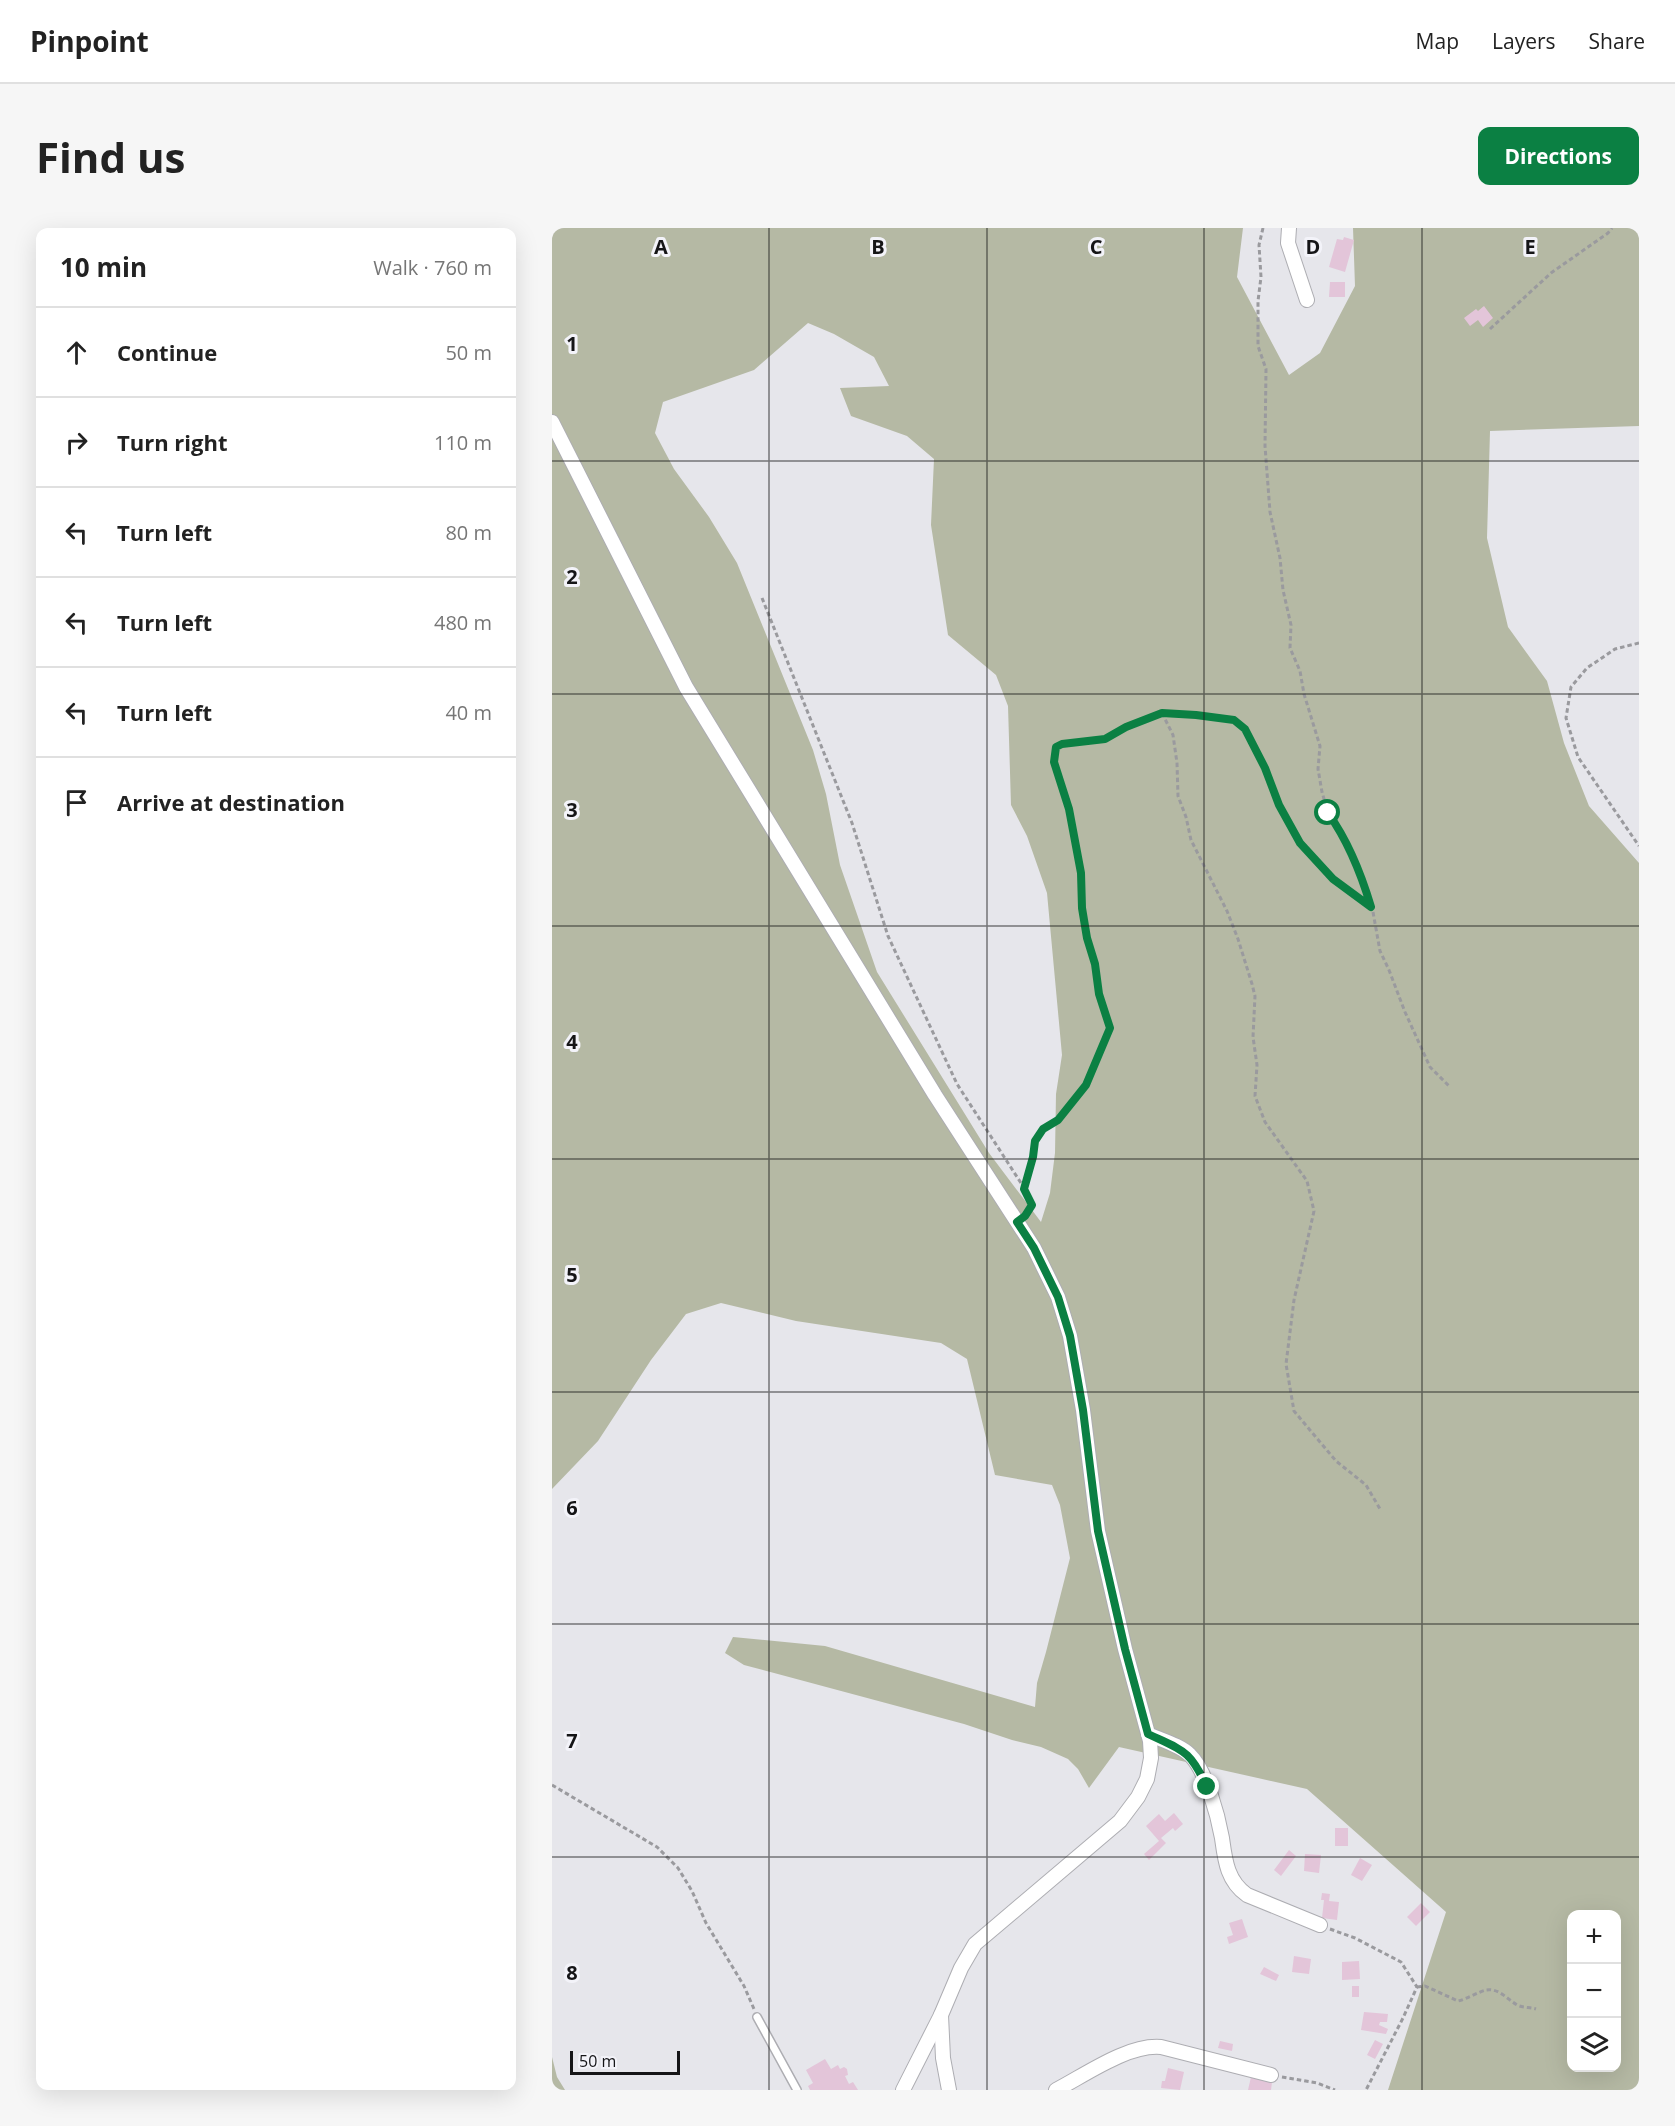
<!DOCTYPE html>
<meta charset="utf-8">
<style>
:root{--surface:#fff;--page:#f6f6f6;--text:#222;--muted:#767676;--line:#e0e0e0;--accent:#0b8043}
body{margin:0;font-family:"Open Sans",sans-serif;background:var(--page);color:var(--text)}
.controls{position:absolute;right:18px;bottom:18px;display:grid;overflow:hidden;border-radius:12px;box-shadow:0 6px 24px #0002}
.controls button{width:54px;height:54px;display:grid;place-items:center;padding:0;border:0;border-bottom:2px solid var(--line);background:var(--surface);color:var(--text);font:30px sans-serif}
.scale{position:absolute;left:18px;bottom:15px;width:110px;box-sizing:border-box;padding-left:6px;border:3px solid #151517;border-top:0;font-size:16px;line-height:21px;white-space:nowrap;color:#151517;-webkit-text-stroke:4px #f3f3f9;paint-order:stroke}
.stop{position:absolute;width:18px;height:18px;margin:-14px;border:4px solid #0b8043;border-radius:50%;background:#fff}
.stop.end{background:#0b8043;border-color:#fff;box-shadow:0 2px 6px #0008}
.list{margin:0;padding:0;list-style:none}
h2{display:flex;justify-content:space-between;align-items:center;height:78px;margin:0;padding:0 24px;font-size:26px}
h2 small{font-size:20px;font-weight:400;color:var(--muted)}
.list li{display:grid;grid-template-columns:39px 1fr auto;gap:18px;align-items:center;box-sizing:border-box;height:90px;padding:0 24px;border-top:2px solid var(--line)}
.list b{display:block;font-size:22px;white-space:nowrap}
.list em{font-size:20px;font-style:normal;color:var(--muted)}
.icon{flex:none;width:33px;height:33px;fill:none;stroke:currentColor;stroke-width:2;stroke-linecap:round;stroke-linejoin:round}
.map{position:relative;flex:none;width:1087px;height:1862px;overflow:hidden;border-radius:12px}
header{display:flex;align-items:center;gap:36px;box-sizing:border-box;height:84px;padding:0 30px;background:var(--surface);border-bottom:2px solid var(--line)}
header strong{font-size:28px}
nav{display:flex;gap:33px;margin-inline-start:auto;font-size:21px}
.intro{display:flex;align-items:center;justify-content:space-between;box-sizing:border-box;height:144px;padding:0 36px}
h1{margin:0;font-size:42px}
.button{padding:15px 27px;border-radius:12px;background:var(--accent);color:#fff;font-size:21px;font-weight:700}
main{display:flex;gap:36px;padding:0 36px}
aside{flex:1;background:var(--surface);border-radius:12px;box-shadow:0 6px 24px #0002}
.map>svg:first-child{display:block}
</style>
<header>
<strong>Pinpoint</strong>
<nav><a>Map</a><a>Layers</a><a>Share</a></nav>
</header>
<div class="intro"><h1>Find us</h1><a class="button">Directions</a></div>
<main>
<aside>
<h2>10 min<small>Walk · 760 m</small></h2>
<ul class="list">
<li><svg class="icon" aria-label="ahead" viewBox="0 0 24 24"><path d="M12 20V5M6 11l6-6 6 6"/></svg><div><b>Continue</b></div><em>50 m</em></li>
<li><svg class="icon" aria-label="right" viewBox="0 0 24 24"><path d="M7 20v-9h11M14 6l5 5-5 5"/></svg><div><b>Turn right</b></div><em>110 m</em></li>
<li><svg class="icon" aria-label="left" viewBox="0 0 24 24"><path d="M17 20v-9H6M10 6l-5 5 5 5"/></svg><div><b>Turn left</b></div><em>80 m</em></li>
<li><svg class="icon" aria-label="left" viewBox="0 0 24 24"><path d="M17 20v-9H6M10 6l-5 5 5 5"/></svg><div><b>Turn left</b></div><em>480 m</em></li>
<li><svg class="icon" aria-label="left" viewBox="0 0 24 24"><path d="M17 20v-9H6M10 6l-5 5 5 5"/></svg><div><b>Turn left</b></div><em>40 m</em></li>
<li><svg class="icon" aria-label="arrive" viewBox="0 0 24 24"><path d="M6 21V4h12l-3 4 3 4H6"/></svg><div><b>Arrive at destination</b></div></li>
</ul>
</aside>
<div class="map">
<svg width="1087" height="1862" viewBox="0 0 1087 1862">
<rect width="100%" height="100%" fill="#e6e6eb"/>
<g fill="#b5b9a4" fill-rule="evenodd">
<path d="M0,0H691L685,49L737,147L768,125L803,58L801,0H1087V198L938,203L935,310L956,399L995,453L1012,515L1037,578L1087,635V1862H836L894,1684L755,1561L567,1519L537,1560L526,1541L516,1531L489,1519L460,1512L412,1496L192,1437L173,1425L181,1409L273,1418L483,1479L485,1455L494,1424L518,1330L508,1277L500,1257L443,1247L415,1131L389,1115L244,1093L169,1075L134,1086L99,1132L46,1213L0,1261ZM256,95L282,106L322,129L337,158L288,160L299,188L355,208L382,231L379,297L396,407L444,447L456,478L459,577L475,608L495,665L510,827L504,866L503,925L498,965L489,994L437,925L325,744L288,637L274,566L261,522L185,335L157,289L122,241L103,205L111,174L202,142ZM1020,1686H1064V1840H1020Z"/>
<polygon points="0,1829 5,1849 13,1862 0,1862"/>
</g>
<g fill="#e3c5d9">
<polygon points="792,9 802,12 793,44 777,39 785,11 791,12"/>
<polygon points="778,54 793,54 793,69 777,69"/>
<polygon points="932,78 941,90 931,99 926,92 918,98 912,90 924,81 926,83"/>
<polygon points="622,1585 631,1596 623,1603 621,1600 609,1610 614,1615 597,1632 592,1626 607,1613 594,1598 607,1586 613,1593"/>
<rect x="783" y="1600" width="13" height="18"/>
<polygon points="737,1622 744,1628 729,1648 722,1642"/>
<polygon points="753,1626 769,1627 767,1645 752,1643"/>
<polygon points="808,1630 820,1637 810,1653 799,1647"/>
<polygon points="770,1665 778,1666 777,1673 787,1674 785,1692 770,1690 772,1672 769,1672"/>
<polygon points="869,1675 878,1684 864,1698 855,1689"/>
<polygon points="690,1691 696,1709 677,1716 675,1709 681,1707 677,1695"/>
<polygon points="742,1728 759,1731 757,1746 740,1744"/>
<polygon points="807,1733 808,1751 790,1752 790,1734"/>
<polygon points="712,1739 727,1747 724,1753 708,1746"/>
<rect x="800" y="1758" width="7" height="11"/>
<polygon points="812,1784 836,1786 835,1794 828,1794 827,1797 836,1801 834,1806 809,1802"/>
<polygon points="823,1812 831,1816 823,1831 815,1827"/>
<polygon points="668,1813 681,1816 680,1823 666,1820"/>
<polygon points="273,1831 279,1841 286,1837 288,1841 292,1839 295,1841 296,1847 293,1848 297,1856 301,1854 306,1862 258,1862 256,1858 261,1855 254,1842"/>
<polygon points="616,1840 632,1844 628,1862 609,1860 610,1853 613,1853"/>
<polygon points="699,1849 720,1854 719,1862 696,1862"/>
</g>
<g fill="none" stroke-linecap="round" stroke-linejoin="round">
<g stroke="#adadb2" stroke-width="10">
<polyline id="service" points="205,1789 245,1862"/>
</g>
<g stroke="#adadb2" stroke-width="16">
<g id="minor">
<polyline points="737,0 736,15 755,72"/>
<polyline points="0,194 134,459 383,867 482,1020 506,1069 518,1108 531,1182 546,1303 573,1421 598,1513 599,1530 595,1551 586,1569 568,1593 423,1716 409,1740 389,1787 351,1862"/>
<path d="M596,1506C609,1512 628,1517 638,1527C654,1542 666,1588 670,1610C673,1632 675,1653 695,1667L768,1697"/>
<polyline points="389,1787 391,1830 397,1862"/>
<path d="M504,1862C533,1847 576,1816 609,1819L719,1847"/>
</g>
</g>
<g stroke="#9a9a9e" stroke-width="3" stroke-dasharray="4.5 3" stroke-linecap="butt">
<polyline points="711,0 707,17 709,49 706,73 706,118 714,141 713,218 718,284 728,330 731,362 739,397 738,420 748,443 752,466 768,518 766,541 770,564 776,585 790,604 807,644 821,684 828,723 837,742 853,784 878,839 897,858"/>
<polyline points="938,101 999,45 1056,5 1060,0"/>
<polyline points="210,370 300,595 336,708 405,856 478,969 480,977 475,985"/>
<polyline points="1087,415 1063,421 1035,440 1019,459 1014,490 1026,529 1087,618"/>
<polyline points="610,485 621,507 625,535 626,568 634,589 639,612 675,683 686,711 700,756 703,768 701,809 705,837 703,868 713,894 755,953 762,983 742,1072 734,1136 742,1183 784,1233 814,1257 828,1281"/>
<polyline points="472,961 481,929 483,913 491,901 506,892 534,857 558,800 547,766 543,736 535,710 529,680 529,645 517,581 502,534 504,519 510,516 553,511 574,499 610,485 682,492 693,501 713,540 727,577 748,615 781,651 819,679"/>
<polyline points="0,1557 105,1619 126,1640 140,1663 154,1695 192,1758 202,1781"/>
<polyline points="778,1701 803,1710 849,1734 865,1759 851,1790 814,1862"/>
<path d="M865,1759L873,1758L906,1773C915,1771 926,1764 934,1762C947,1760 955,1771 965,1777C971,1780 978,1779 984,1781"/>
<polyline points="730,1849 765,1855 783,1862"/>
</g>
<use href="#service" stroke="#fff" stroke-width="7"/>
<use href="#minor" stroke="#fff" stroke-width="14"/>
</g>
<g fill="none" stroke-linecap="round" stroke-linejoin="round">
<path stroke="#0b8043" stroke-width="8" d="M655,1559C638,1522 632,1523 596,1506L573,1421L546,1303L531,1182L518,1108L506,1069L482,1020L465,994L473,988L480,977L472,961L481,929L483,913L491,901L506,892L534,857L558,800L547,766L543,736L535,710L530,680L529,645L517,581L502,534L504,519L510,516L553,511L574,499L610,485L644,487L682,492L693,501L713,540L727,577L748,615L781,651L819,679C809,645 796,613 776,585"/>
</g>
<path fill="none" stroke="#151517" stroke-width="1.5" stroke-opacity="0.55" d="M217,0V1862M435,0V1862M652,0V1862M870,0V1862M0,233H1087M0,466H1087M0,698H1087M0,931H1087M0,1164H1087M0,1396H1087M0,1629H1087"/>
<g font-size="20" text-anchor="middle" font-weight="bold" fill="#151517" stroke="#f3f3f9" stroke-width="6" stroke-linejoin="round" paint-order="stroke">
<text x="109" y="26">A</text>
<text x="326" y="26">B</text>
<text x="544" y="26">C</text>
<text x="761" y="26">D</text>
<text x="978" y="26">E</text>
<text x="20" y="123">1</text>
<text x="20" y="356">2</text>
<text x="20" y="589">3</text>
<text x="20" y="821">4</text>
<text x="20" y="1054">5</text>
<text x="20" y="1287">6</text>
<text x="20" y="1520">7</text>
<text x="20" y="1752">8</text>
</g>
</svg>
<div class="controls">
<button>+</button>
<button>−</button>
<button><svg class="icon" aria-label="layers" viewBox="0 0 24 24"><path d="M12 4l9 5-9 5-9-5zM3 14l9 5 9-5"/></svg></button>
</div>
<div class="scale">50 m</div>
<div class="stop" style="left:776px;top:585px"></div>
<div class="stop end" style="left:655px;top:1559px"></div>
</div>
</main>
